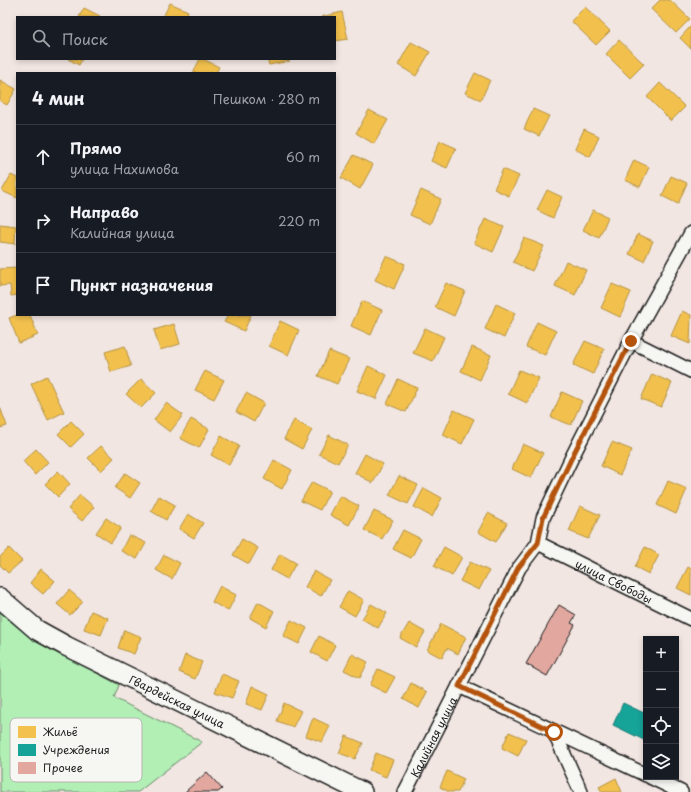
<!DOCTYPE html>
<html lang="ru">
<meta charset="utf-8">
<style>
:root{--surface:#171b24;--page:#20242c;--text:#f1f3f6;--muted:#9ea1a6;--line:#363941}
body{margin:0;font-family:"Playpen Sans",sans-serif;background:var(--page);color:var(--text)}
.controls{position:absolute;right:12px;bottom:12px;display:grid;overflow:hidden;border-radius:0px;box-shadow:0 2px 6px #0003}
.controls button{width:36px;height:36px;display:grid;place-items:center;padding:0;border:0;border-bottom:1px solid var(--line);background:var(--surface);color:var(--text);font:20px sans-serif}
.stop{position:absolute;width:12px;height:12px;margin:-9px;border:3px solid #b45309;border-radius:50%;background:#fff}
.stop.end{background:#b45309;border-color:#fff;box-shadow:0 1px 4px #0008}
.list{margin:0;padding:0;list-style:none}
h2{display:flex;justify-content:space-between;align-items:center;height:52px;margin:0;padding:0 16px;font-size:17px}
h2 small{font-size:13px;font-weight:400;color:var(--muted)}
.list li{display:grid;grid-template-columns:26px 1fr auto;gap:12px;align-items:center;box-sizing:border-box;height:64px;padding:0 16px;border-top:1px solid var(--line)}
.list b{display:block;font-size:15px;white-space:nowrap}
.list p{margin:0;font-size:13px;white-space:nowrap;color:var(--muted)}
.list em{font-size:13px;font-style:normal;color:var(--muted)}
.icon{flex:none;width:22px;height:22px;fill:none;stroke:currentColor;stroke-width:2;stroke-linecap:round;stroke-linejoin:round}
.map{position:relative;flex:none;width:691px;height:792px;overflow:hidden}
.search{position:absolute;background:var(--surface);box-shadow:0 2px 6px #0003;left:16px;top:16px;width:320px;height:44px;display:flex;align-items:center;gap:10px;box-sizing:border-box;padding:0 14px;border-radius:0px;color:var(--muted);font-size:15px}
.panel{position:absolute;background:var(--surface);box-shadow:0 2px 6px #0003;left:16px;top:72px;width:320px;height:244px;border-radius:0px}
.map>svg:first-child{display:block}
</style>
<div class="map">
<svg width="691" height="792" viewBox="0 0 691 792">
<rect width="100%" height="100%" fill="#f2e6e2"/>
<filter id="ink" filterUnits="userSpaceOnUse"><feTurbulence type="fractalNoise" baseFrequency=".025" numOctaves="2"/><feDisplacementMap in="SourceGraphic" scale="8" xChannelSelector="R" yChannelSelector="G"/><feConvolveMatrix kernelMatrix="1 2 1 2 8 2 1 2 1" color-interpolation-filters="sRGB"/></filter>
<g filter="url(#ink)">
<polygon fill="#b2efb5" stroke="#678668" points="0,606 36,640 119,685 114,698 202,742 138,792 0,792"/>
<g fill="#f2c14e" stroke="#b2903f">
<polygon points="660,0 670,0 690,19 676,33 651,9"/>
<polygon points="170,3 188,11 186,17 163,17"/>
<polygon points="585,7 610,31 596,45 571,21"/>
<polygon points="84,8 100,16 99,17 79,17"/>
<polygon points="342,12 348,39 335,41 335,17 321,17"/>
<polygon points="691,26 691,49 680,38"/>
<polygon points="619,40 644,64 630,78 606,54"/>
<polygon points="411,42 430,52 416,76 398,65"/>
<polygon points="68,59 82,59 79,65"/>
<polygon points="200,59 203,59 219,67 216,73 193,73"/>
<polygon points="267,59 289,59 290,61 269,65"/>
<polygon points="475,73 490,80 481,100 465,93"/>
<polygon points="0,80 16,89 7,105 0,101"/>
<polygon points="660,83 685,107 671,121 647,97"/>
<polygon points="533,109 549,116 539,136 524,129"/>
<polygon points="369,110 388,120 374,144 356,133"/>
<polygon points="584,129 599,136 590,157 575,149"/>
<polygon points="440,141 456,148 447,168 431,161"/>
<polygon points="354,155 373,165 360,189 341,178"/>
<polygon points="634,160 649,167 640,187 625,180"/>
<polygon points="503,169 519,176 509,196 494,189"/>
<polygon points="11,175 17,178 17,198 2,191"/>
<polygon points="671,176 687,183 678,204 662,196"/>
<polygon points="421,190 441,199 430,224 410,215"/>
<polygon points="547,190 562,197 553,218 537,210"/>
<polygon points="593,210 608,217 599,238 583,230"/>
<polygon points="485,219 504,227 493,252 474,243"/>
<polygon points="0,224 16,226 15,244 0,242"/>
<polygon points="638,234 653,241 644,261 629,254"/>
<polygon points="524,238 544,246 532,271 513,262"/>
<polygon points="386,256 405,264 394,289 375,280"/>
<polygon points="566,261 586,270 575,295 555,286"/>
<polygon points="17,268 17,295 11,296 10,285 0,286 0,269"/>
<polygon points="446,283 465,291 454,316 435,307"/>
<polygon points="612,284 631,292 620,317 601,308"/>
<polygon points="362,301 382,310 371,335 351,326"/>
<polygon points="496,304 515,313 504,338 485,329"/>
<polygon points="682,311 691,315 690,344 671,336"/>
<polygon points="17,315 30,315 38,335 19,343 9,318"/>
<polygon points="228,315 251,315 244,331 224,322"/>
<polygon points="280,321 299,330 288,355 269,346"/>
<polygon points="537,322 556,331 545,355 526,347"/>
<polygon points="174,324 180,344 160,350 154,330"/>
<polygon points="425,328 444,337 433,361 413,353"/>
<polygon points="585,341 604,349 593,374 573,365"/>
<polygon points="125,346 131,366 111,372 105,352"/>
<polygon points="472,347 491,355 480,380 461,371"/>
<polygon points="329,351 349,359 337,384 318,376"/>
<polygon points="368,366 387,375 376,399 357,391"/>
<polygon points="519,370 539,378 527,403 508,394"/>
<polygon points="205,371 224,380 214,399 195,390"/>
<polygon points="652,374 672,383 661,407 641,399"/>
<polygon points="47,376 64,412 48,420 31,384"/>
<polygon points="141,379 156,393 141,408 126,394"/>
<polygon points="398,379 417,388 406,412 387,404"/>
<polygon points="562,392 582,401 571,425 551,417"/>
<polygon points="246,393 264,403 254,422 236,412"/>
<polygon points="166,403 183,415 170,432 154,420"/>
<polygon points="0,407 7,426 0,428"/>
<polygon points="454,410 474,419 462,444 443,435"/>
<polygon points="191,419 209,429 199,448 180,438"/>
<polygon points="294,420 312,430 302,449 284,439"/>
<polygon points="71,421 84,434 71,447 58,434"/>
<polygon points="329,435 348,445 338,463 319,454"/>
<polygon points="221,436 239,446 229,465 211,455"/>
<polygon points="612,442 632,450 620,475 601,466"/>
<polygon points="523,444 543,453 531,478 512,469"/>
<polygon points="101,446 114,458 101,471 88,458"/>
<polygon points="36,449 48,462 35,475 23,461"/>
<polygon points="365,454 383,464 373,483 355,473"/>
<polygon points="274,460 292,470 282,489 264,479"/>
<polygon points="58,471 70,484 58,497 45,484"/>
<polygon points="125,473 140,483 130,498 115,488"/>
<polygon points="399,476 418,485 408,504 389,495"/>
<polygon points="668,481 687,489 676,514 657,505"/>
<polygon points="312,482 330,491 320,510 301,501"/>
<polygon points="424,488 442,498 432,517 414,507"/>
<polygon points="80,495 94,507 82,521 68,509"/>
<polygon points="159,496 175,505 166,520 151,511"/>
<polygon points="340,496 359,506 349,525 330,515"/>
<polygon points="580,506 600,515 588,539 569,531"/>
<polygon points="374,511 393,520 382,539 364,530"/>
<polygon points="488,513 507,523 496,542 478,532"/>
<polygon points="188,514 203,523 194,538 179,529"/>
<polygon points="106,518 121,528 111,543 96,533"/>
<polygon points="403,530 421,539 411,558 393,549"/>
<polygon points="129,535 146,543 137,559 121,551"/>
<polygon points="242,539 258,548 249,564 233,555"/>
<polygon points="444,547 462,557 452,576 434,566"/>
<polygon points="645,547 659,555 649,574 635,567"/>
<polygon points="9,548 22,561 8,573 0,565 0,557"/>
<polygon points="280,554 296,563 287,579 271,570"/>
<polygon points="164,555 180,563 172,579 156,570"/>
<polygon points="470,562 489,571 479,590 460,581"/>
<polygon points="688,567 691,569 691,595 677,588"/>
<polygon points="41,569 55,581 43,594 30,583"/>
<polygon points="314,571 330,580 321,596 305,587"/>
<polygon points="220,586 236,595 228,611 212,602"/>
<polygon points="69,590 83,602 70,615 57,604"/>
<polygon points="348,591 364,600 355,616 339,607"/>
<polygon points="258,602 274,611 266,627 250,618"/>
<polygon points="371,604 387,613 378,628 362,619"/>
<polygon points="91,611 108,618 101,635 84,629"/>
<polygon points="291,620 307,628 299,644 283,636"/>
<polygon points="409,623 425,632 416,647 400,638"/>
<polygon points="441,624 466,637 458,654 447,648 442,658 427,650"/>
<polygon points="124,630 141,637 134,654 118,648"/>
<polygon points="319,636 335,645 327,661 311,652"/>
<polygon points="352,654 368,662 360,678 344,670"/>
<polygon points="185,655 202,662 195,679 179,672"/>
<polygon points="378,669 395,677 386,693 370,685"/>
<polygon points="222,674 239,681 232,698 215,692"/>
<polygon points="411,683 427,692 419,708 403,699"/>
<polygon points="252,686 269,694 262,710 246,704"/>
<polygon points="284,703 301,711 293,727 277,721"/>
<polygon points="313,718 330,726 322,742 306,736"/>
<polygon points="509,732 526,739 518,756 502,748"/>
<polygon points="346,736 363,743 355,759 339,753"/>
<polygon points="376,753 393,760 386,777 369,770"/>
<polygon points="447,771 464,779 458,792 449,792 440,787"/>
<polygon points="616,778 622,792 602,792 599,787"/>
</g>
<polygon fill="#17a398" stroke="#187a73" points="623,703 646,714 646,741 613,725"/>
<g fill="#e2a8a0" stroke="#1c1c1c">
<polygon points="559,605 576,615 571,623 575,625 547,676 526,664"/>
<polygon points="207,772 222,789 218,792 185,792"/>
</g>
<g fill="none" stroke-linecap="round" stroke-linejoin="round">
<g stroke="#1c1c1c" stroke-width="16">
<g id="street">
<polyline points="631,341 691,371"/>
<path id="s1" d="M538,543L691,619"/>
<polyline points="459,686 646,775"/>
<polyline points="554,732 581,792"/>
<polyline points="650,777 681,792"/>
<path id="s2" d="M405,792L519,568L538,543L543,518L573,455L631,341L691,233"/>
</g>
</g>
<g stroke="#1c1c1c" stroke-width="22">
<g id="secondary">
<path id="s3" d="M0,598L37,630L66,646L362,792"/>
</g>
</g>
<use href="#street" stroke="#f6f6f2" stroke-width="13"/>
<use href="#secondary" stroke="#f6f6f2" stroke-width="19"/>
</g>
</g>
<g fill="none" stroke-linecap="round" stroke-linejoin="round" filter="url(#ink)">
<polyline stroke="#b45309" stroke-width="5" points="554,732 459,686 518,568 538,543 543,518 573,455 631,341"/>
</g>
<g text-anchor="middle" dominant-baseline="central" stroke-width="4" stroke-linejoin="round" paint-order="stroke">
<g font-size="11" fill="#1c1c1c" stroke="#f6f6f2">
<text stroke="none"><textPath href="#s1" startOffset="85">улица Свободы</textPath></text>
<text stroke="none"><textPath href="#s3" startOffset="206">Гвардейская улица</textPath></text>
<text stroke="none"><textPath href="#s2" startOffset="62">Калийная улица</textPath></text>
</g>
</g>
<rect x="10" y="718" width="132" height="64" rx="6" fill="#f6f6f2" stroke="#b5b5b2" stroke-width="1"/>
<rect x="18" y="726" width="18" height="12" fill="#f2c14e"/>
<rect x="18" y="744" width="18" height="12" fill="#17a398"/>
<rect x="18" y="762" width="18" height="12" fill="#e2a8a0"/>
<g font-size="11" fill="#1c1c1c">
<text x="43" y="736">Жильё</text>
<text x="43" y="754">Учреждения</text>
<text x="43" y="772">Прочее</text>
</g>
</svg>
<div class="controls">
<button>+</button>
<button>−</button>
<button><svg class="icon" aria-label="locate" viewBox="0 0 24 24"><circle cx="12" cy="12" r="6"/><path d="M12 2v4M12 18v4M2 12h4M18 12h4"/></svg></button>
<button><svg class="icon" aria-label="layers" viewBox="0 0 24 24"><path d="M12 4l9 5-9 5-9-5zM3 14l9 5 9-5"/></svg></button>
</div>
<div class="stop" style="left:554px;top:732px"></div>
<div class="stop end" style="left:631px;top:341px"></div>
<div class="search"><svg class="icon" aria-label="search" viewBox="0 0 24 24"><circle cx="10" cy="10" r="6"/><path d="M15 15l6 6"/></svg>Поиск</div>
<section class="panel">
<h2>4 мин<small>Пешком · 280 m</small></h2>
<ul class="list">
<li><svg class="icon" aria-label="ahead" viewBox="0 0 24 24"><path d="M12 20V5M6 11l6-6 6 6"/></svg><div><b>Прямо</b><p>улица Нахимова</p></div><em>60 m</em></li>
<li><svg class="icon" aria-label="right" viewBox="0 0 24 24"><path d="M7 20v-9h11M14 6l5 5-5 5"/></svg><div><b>Направо</b><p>Калийная улица</p></div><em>220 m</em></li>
<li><svg class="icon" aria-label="arrive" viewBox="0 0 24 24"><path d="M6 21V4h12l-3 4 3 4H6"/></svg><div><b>Пункт назначения</b></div></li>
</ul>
</section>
</div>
